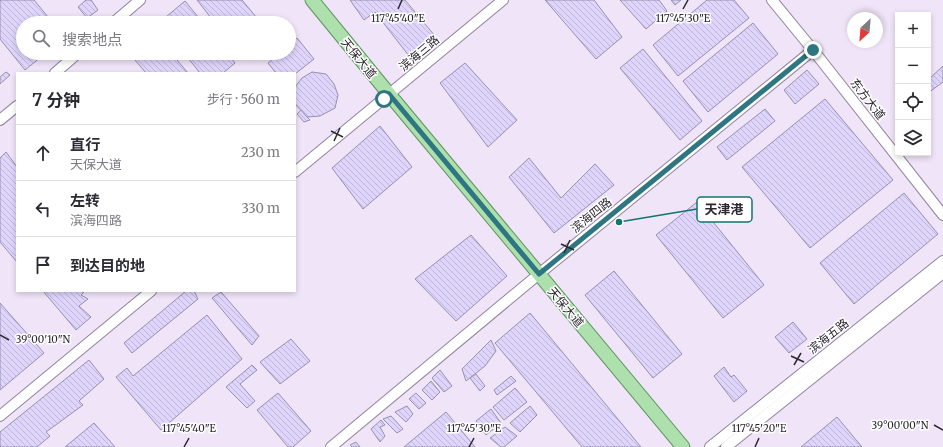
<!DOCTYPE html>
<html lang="zh">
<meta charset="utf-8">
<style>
:root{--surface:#fff;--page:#f2f2f3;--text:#2b2b33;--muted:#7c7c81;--line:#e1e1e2}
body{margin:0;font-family:Merriweather,"Noto Sans SC",serif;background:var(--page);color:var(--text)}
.controls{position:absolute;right:12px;top:12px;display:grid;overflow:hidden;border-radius:0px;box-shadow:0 2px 6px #0003}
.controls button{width:36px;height:36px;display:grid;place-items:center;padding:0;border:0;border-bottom:1px solid var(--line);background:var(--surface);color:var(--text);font:20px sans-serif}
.compass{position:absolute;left:847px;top:12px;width:36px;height:36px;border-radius:50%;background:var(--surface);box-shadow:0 2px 6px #0003;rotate:206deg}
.stop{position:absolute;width:12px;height:12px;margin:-9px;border:3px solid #2e7681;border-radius:50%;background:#fff}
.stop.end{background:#2e7681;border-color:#fff;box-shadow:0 1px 4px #0008}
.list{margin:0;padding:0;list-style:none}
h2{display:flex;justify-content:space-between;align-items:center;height:52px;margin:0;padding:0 16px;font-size:17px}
h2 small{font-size:13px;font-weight:400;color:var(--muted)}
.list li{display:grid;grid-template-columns:26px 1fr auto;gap:12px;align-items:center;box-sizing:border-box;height:56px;padding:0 16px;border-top:1px solid var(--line)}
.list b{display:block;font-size:15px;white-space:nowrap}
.list p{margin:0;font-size:13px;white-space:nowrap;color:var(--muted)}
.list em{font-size:13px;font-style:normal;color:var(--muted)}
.icon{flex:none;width:22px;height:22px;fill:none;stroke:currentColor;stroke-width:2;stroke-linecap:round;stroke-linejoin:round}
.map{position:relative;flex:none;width:943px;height:447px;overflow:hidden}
.search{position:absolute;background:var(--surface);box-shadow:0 2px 6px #0003;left:16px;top:16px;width:280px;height:44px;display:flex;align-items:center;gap:10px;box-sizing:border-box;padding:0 14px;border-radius:22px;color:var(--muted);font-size:15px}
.panel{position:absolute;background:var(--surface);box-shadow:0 2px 6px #0003;left:16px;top:72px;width:280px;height:220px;border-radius:0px}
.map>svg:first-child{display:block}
</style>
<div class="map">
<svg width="943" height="447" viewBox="0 0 943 447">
<defs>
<pattern id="building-back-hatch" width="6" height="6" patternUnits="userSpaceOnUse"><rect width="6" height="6" fill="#dfd5fc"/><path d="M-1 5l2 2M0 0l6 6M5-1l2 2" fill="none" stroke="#c0b7d8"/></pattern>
</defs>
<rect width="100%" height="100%" fill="#f6f1fb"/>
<path fill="#f0e4f8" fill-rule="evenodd" d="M0,0H943V447H0ZM898,15H928V153H898ZM853,18H877V42H853ZM23,23H289V53H23ZM17,73H295V291H17Z"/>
<g fill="url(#building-back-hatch)" stroke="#9690aa">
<polygon points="0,0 34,0 53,23 23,23 23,53 46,53 25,70 0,39"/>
<polygon points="86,0 91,0 98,10 87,18 78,7"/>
<polygon points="197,0 242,0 261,23 215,23"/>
<polygon points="350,0 405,0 435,36 409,56 375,12 364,20"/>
<polygon points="545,0 594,0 622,37 596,59"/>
<polygon points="620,0 659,0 667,11 646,29"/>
<polygon points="671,0 681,0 675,5"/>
<polygon points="707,0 734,0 749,18 678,76 653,45"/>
<polygon points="185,1 203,23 160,23 160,22"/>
<polygon points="753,23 778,54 708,112 683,81"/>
<polygon points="297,38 314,59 295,74 295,73 276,73 268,63 280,53 289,53 289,45"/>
<polygon points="643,49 702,121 680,140 620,68"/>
<polygon points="129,53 171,53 188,73 146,73"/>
<polygon points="184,53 227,53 235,63 223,73 200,73"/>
<polygon points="465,63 517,120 488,147 440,83"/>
<polygon points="943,66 943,82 928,93 928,80"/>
<polygon points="807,70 819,84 795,104 784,90"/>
<polygon points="6,72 10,75 0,84 0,77"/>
<polygon points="312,72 326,74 334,84 338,95 335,108 320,116 307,117 295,104 295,87 302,78"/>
<polygon points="825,99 893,180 810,248 742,167"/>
<polygon points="765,109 775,121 727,160 717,147"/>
<polygon points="301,110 307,117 310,120 304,122 297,114"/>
<polygon points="380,126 412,167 363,209 332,168"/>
<polygon points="6,152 17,167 17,262 0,242 0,158"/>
<polygon points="529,158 561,198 595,164 614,185 554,233 509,177"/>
<polygon points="904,193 938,234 854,304 820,263"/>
<polygon points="697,202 764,285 723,318 656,235"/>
<polygon points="471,235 507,276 456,321 415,279"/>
<polygon points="614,271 682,354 653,378 585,295"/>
<polygon points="43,291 85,291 81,295 88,299 79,306 91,317 76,330"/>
<polygon points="186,291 194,291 198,299 132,353 124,343"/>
<polygon points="221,292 259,336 252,345 212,298"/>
<polygon points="0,303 44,353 0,390"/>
<polygon points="530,313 641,447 582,447 495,343"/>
<polygon points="207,315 242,359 161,430 116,377 127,368 133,376"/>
<polygon points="793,322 807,339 789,353 775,337"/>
<polygon points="291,339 310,361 280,384 260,362"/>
<polygon points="491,340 496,351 485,366 466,381 462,369"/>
<polygon points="89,360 104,379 79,401 83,405 46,432 50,436 37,447 0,447 0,432"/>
<polygon points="252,365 257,370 240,384 255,401 247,408 226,387"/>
<polygon points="724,367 731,377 734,375 747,391 734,402 714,376"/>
<polygon points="440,370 452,386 444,392 432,378"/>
<polygon points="476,374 485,386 480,391 470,378"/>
<polygon points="511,376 516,381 497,395 494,390"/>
<polygon points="431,381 440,392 432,400 422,390"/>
<polygon points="515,388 527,402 504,420 493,407"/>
<polygon points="278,393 311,431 293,447 288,447 257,410"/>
<polygon points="416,393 426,403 419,409 409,399"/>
<polygon points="407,406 413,414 406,422 395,412"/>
<polygon points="530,406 537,415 520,432 510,423"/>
<polygon points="491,409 501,423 486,435 476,421"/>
<polygon points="446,412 475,447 404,447"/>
<polygon points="391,416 403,429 397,433 383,419"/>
<polygon points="837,417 862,447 801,447"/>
<polygon points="381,420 385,425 380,427 385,436 380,442 371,429"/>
<polygon points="94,423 115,447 65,447"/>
<polygon points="505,427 517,436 504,447 501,447 490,438"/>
<polygon points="356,442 360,447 352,447 350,445"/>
</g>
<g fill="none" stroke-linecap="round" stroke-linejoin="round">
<g stroke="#90839b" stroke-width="12">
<g id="minor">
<polyline points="772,0 813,50 943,215"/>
<polyline points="113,23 140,0"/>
<polyline points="55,73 78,53"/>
<polyline points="0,120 17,106"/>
<polyline points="295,172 503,0"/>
<polyline points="0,416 151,291"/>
<polyline points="331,447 539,274 813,50"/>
<polyline points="710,447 943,261"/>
<polyline points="726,447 943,273"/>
</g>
</g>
<g stroke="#5d935e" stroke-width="15">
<polyline id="major" points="312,0 389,94 683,447"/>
</g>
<use href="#minor" stroke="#fff" stroke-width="10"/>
<use href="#major" stroke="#ade0ad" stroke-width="13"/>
</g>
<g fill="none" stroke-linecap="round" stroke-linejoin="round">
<polyline stroke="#2e7681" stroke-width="5" points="384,99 389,94 539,274 813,50"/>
</g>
<path fill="none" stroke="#2d2831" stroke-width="1.5" d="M398,9L402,0M683,9L688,0M331,131L343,137M334,141L340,128M561,244L574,250M564,253L570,240M0,335L9,340M791,356L804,362M794,365L801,353M934,425L943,430M184,447L189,438M469,447L474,438M755,447L759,438"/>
<g text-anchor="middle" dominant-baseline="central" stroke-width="3" stroke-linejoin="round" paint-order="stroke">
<g font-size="12" fill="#2d2831" stroke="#fff">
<text transform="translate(419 53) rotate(-40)">滨海三路</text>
<text transform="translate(359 58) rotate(51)">天保大道</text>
<text transform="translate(868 99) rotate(52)">东方大道</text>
<text transform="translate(591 215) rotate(-39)">滨海四路</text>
<text transform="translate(566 307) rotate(50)">天保大道</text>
<text transform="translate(828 336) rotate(-39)">滨海五路</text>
</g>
</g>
<g font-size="10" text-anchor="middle" fill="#2d2831" stroke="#fff" stroke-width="3" stroke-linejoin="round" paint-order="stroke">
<text x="683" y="22">117°45'30"E</text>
<text x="398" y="22">117°45'40"E</text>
<text x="43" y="343">39°00'10"N</text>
<text x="900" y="429">39°00'00"N</text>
<text x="189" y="432">117°45'40"E</text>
<text x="474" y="432">117°45'30"E</text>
<text x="759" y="432">117°45'20"E</text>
</g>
<path fill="none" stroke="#0f766e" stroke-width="1.5" d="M619 222L697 209"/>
<circle fill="#0f766e" stroke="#fff" stroke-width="1.5" cx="619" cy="222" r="4"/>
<rect fill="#fff" stroke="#0f766e" stroke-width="1.5" x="697" y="197" width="55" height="25" rx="4"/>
<g font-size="13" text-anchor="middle" font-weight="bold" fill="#2d2831">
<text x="724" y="214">天津港</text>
</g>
</svg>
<div class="controls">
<button>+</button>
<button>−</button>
<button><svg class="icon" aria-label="locate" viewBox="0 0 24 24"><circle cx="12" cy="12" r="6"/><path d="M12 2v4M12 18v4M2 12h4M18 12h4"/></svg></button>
<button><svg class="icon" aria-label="layers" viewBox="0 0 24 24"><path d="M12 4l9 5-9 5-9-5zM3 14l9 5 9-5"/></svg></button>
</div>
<svg class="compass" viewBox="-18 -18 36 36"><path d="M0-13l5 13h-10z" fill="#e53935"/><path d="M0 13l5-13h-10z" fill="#7c7c81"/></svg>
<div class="stop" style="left:384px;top:99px"></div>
<div class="stop end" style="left:813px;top:50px"></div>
<div class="search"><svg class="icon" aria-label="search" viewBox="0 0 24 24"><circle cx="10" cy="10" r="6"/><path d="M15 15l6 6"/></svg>搜索地点</div>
<section class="panel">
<h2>7 分钟<small>步行 · 560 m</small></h2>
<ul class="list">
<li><svg class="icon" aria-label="ahead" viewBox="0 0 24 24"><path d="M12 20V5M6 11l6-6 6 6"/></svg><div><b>直行</b><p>天保大道</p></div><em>230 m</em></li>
<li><svg class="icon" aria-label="left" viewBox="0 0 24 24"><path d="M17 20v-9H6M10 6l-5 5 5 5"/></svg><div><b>左转</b><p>滨海四路</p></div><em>330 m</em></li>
<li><svg class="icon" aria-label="arrive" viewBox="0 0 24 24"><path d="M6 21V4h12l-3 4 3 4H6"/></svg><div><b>到达目的地</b></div></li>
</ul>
</section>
</div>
